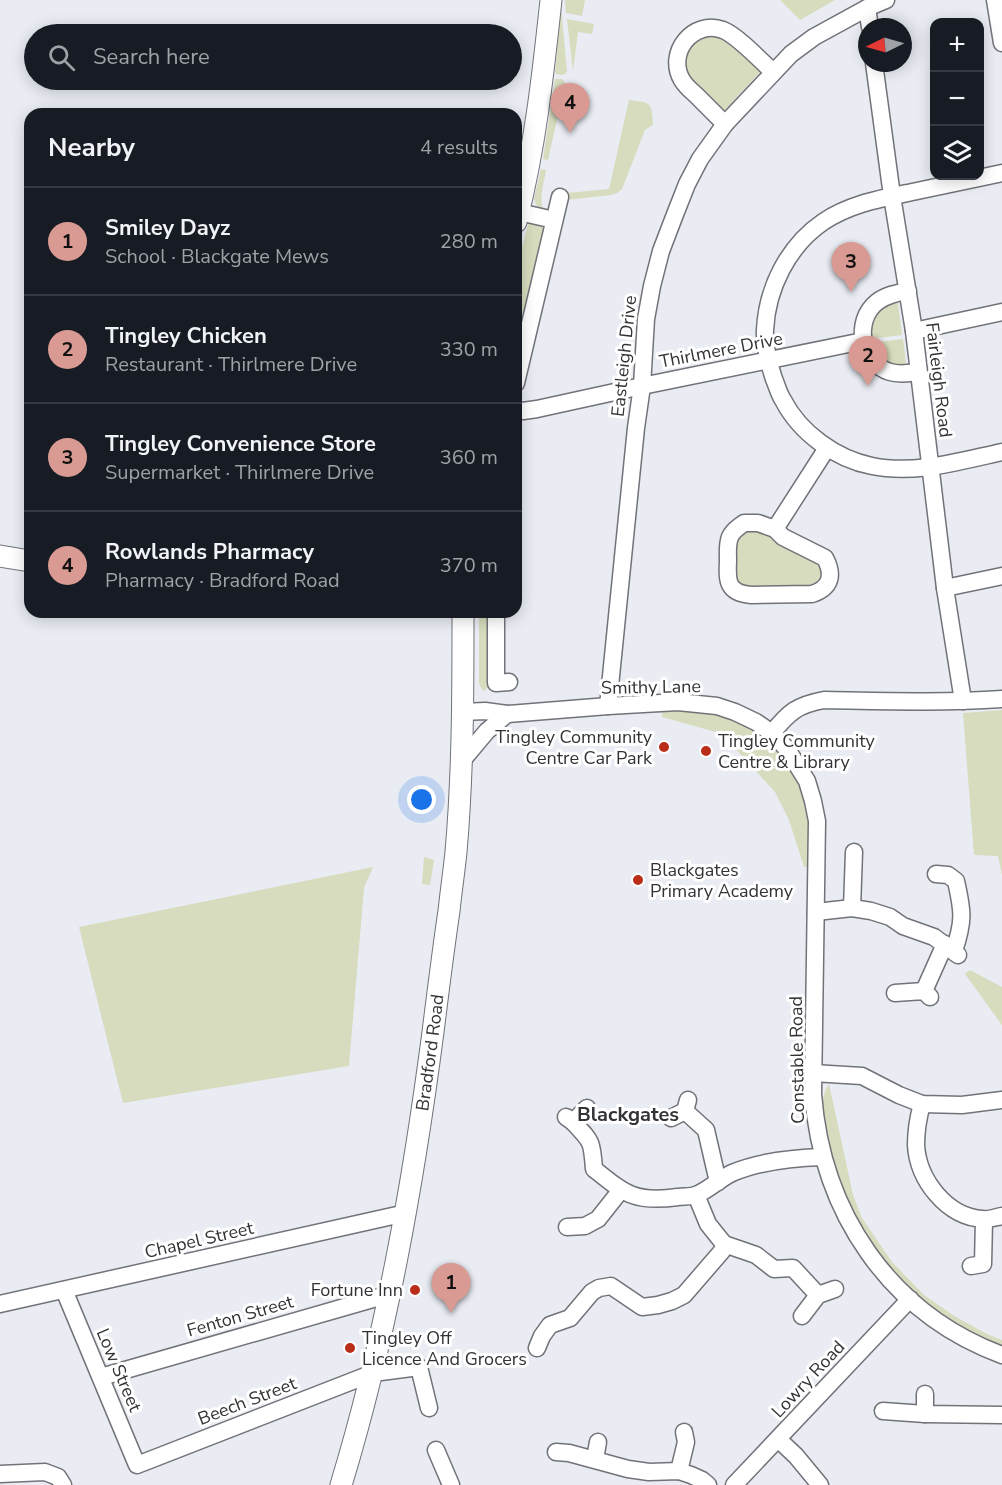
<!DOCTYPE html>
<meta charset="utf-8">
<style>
:root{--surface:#171b24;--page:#20242c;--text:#f1f3f6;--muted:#9ea1a6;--line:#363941;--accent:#d89a92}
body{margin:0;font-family:"Nunito Sans",sans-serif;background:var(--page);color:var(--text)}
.controls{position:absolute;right:18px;top:18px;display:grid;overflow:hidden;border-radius:12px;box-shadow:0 3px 15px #0003}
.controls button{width:54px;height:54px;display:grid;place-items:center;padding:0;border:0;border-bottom:2px solid var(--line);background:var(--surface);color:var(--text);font:30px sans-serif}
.compass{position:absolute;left:858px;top:18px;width:54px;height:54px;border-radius:50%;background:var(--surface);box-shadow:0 3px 15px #0003;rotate:265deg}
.you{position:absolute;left:422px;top:800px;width:21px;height:21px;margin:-15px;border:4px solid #fff;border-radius:50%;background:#1a73e8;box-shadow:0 0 0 9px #1a73e833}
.badge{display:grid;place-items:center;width:39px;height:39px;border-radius:50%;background:var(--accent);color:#111;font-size:20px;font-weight:700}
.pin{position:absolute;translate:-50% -50px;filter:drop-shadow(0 2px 3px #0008)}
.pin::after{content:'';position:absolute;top:32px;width:21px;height:18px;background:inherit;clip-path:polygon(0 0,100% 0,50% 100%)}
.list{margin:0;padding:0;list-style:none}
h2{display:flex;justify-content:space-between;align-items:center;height:78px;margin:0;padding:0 24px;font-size:26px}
h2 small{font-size:20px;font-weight:400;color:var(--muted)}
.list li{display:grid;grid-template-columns:39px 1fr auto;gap:18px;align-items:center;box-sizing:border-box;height:108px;padding:0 24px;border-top:2px solid var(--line)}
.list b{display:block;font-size:22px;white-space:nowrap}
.list p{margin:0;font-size:20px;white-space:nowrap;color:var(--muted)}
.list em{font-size:20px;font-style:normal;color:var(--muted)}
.icon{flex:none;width:33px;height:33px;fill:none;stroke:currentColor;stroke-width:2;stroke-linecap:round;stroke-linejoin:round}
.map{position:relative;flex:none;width:1002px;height:1485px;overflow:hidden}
.search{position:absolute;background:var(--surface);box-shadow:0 3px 15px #0003;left:24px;top:24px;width:498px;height:66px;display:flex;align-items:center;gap:15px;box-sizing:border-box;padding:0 21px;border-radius:33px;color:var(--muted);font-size:22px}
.panel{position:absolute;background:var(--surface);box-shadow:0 3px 15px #0003;left:24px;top:108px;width:498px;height:510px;border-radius:18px}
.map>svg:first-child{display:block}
</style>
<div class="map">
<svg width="1002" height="1485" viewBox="0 0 1002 1485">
<rect width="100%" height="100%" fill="#e9ecf3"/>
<g fill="#d6dcbd">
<polygon points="565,0 585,0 582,16 566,13"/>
<polygon points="780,0 835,0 800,20"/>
<polygon points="561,7 567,72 563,75 556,74 555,72"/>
<polygon points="567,19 594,24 592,34 578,32 573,71"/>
<polygon points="702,35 721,36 759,65 760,72 724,111 719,111 686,75 683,56 687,47"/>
<polygon points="555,79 562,79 565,83 548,160 543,159"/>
<path d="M629,100C651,103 652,101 653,125L645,130L622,189L617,193L611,195L566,200L567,193L609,189Z"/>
<path d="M541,169L546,170C544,183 539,196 543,209L537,206L534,199Z"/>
<polygon points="534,221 544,224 546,230 516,350 516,272 527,228 529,223"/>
<polygon points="893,300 898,302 902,335 869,339 875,312"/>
<path d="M903,339L906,362L903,366C882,363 881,358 870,343Z"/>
<polygon points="755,528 820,561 825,575 816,589 740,588 733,572 737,534"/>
<polygon points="479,612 492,612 492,684 483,691 479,684"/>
<polygon points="1002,710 1002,875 998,856 974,855 963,713"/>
<path d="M684,711C719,712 757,724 780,752C784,757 786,763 790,768C798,782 805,795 808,811C811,829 809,848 808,867H804L789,820L775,792L734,747L716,732L662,717L663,712Z"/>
<polygon points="424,857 434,860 430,885 422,884"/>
<polygon points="373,867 364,888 349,1066 123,1103 79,927"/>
<polygon points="970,970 1002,987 1002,1025 965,974"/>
<path d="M829,1084L853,1195L862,1218L892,1262L924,1295L956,1317L987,1334L1002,1340V1348C991,1343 979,1339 968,1333C899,1290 840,1220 827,1137C824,1120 818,1100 829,1084Z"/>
</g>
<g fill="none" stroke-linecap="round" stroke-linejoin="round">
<g stroke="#717379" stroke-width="19">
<g id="minor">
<polyline points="995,0 1002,43"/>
<polyline points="867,8 870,27"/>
<polyline points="874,63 892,196 914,331 945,588 963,701"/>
<path d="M725,124C716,115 707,106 698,97C693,92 686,87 682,80C666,53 693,19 723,30C738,36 761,61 773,72"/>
<path d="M1002,173C974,179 946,185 917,191C884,198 851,203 823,222C788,246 767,288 765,330C764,347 769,364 774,379C777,386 779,394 783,400C800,433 836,459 872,466C915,475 960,461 1002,452"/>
<polyline points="519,212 554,220"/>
<path d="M908,291C897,293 886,295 877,302C853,321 861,363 890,372C900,375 909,373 918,372"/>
<polyline points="914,331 1002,312"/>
<polyline points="516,383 560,197"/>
<polyline points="516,410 523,411 537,409 642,386 863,341"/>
<path d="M744,523H758L775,529L783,537L825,558C834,575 831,588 812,594L751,595C727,593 727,581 728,561C728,553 727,544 730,537C733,530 739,527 744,523Z"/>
<polyline points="775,529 827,448"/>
<polyline points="945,588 1002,576"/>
<polyline points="496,612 496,683 509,682"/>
<polyline points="608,706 636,428 642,386 646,319 652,286 661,251 674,217 687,184 700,159 725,124 791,54 814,37 867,8 886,0"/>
<path d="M463,712L485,711L507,714L608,706L678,702L717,706L735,712L756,722L772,733L787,749L807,781L813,801L817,821L813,1094C822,1212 889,1313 1002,1355"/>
<path d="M772,733C789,712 797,705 824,700C883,701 943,703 1002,699"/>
<polyline points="461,762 487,731 507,714"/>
<path d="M936,874L948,875L956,881C963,912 964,921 954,951"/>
<polyline points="852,908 854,852"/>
<polyline points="816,912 852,908 871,911 890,917 903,926 934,937 958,955"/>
<polyline points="924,991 945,944"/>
<polyline points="895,993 924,991 930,997"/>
<polyline points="813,1073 862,1076 899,1095 922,1104 962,1105 1002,1100"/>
<path d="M922,1104C918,1118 916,1131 916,1145C918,1180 947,1217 983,1219C989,1220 996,1217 1002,1216"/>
<polyline points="685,1111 706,1130 718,1182"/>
<polyline points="566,1117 573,1122 587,1108"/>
<polyline points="671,1118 685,1111 688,1100"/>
<path d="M573,1122C592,1142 592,1141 594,1169C625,1194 635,1203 678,1197C683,1196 691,1197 696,1195C709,1190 719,1179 732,1173C760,1161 792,1158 823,1157"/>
<polyline points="567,1227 585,1226 598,1219 621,1190"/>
<polyline points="724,1244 756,1255 774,1269 793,1268 818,1295"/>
<polyline points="971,1266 983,1264 984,1220"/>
<polyline points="64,1290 137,1465 373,1373 419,1367 429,1408"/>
<polyline points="0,1304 406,1213"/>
<polyline points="802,1316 818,1295 835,1289"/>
<polyline points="537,1348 542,1336 550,1325 570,1318 592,1292 599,1288 611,1286 642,1307 658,1305 672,1301 684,1295 722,1251 724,1244 708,1224 696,1195"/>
<polyline points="101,1377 390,1294"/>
<polyline points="925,1394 925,1414"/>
<polyline points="883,1411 925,1414 1002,1415"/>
<polyline points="778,1439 796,1456 820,1485"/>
<polyline points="436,1450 451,1485"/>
<polyline points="556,1452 569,1453 628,1469 649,1472 679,1471 691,1475 702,1480 708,1485"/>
<polyline points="595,1459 598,1442"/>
<polyline points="679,1471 686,1442 684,1432"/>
<polyline points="0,1474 45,1472 58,1477 63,1485"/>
<polyline points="734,1485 910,1299"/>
</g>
</g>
<g stroke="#717379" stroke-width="23">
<g id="major">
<path d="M516,222C535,148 543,75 551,0"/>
<polyline points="0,556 30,561"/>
<path id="s1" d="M341,1485C386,1337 413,1185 433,1032C438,992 443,951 449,911C451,891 454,872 456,852C463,772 463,692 463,612"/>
</g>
</g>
<use href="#minor" stroke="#fff" stroke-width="16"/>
<use href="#major" stroke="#fff" stroke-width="21"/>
</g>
<g fill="#ba2d18" stroke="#fff" stroke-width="2">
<circle cx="664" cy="747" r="6"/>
<circle cx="706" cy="751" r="6"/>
<circle cx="638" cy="880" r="6"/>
<circle cx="415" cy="1290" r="6"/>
<circle cx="350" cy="1348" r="6"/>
</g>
<g text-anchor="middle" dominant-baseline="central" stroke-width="6" stroke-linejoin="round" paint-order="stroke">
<g font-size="18" fill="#323336" stroke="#fff">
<text transform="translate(721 350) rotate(-11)">Thirlmere Drive</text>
<text transform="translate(624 356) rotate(-84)">Eastleigh Drive</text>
<text transform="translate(939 380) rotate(83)">Fairleigh Road</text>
<text transform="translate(651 687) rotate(-1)">Smithy Lane</text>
<text stroke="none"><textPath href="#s1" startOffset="442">Bradford Road</textPath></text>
<text transform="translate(797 1060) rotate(-91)">Constable Road</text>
<text transform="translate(199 1240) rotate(-13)">Chapel Street</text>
<text transform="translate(240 1316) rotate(-16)">Fenton Street</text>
<text transform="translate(119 1370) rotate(67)">Low Street</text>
<text transform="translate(808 1379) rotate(-47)">Lowry Road</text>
<text transform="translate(247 1401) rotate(-21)">Beech Street</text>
</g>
<g font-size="18" fill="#323336" stroke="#fff" text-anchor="start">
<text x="652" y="737" text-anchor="end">Tingley Community<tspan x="652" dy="21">Centre Car Park</tspan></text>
<text x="718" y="741">Tingley Community<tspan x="718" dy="21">Centre &amp; Library</tspan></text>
<text x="650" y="870">Blackgates<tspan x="650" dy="21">Primary Academy</tspan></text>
<text x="403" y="1290" text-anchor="end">Fortune Inn</text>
<text x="362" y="1338">Tingley Off<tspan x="362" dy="21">Licence And Grocers</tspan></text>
</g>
<g font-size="20" font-weight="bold" fill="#323336" stroke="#fff">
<text x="628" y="1114">Blackgates</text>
</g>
</g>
</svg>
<div class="controls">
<button>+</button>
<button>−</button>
<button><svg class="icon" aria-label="layers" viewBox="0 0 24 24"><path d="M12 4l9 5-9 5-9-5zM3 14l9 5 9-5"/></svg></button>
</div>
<svg class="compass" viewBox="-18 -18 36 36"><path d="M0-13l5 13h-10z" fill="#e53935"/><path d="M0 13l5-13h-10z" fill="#9ea1a6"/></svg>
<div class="you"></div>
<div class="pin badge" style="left:451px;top:1313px">1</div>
<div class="pin badge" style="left:868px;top:386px">2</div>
<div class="pin badge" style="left:851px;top:292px">3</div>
<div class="pin badge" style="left:570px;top:133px">4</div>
<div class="search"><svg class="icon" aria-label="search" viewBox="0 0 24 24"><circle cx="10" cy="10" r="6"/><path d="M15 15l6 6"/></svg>Search here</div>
<section class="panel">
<h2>Nearby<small>4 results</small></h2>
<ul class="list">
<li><span class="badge">1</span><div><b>Smiley Dayz</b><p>School · Blackgate Mews</p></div><em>280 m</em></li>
<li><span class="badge">2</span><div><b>Tingley Chicken</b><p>Restaurant · Thirlmere Drive</p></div><em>330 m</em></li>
<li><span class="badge">3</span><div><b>Tingley Convenience Store</b><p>Supermarket · Thirlmere Drive</p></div><em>360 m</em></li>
<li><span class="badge">4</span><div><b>Rowlands Pharmacy</b><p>Pharmacy · Bradford Road</p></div><em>370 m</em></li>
</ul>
</section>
</div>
